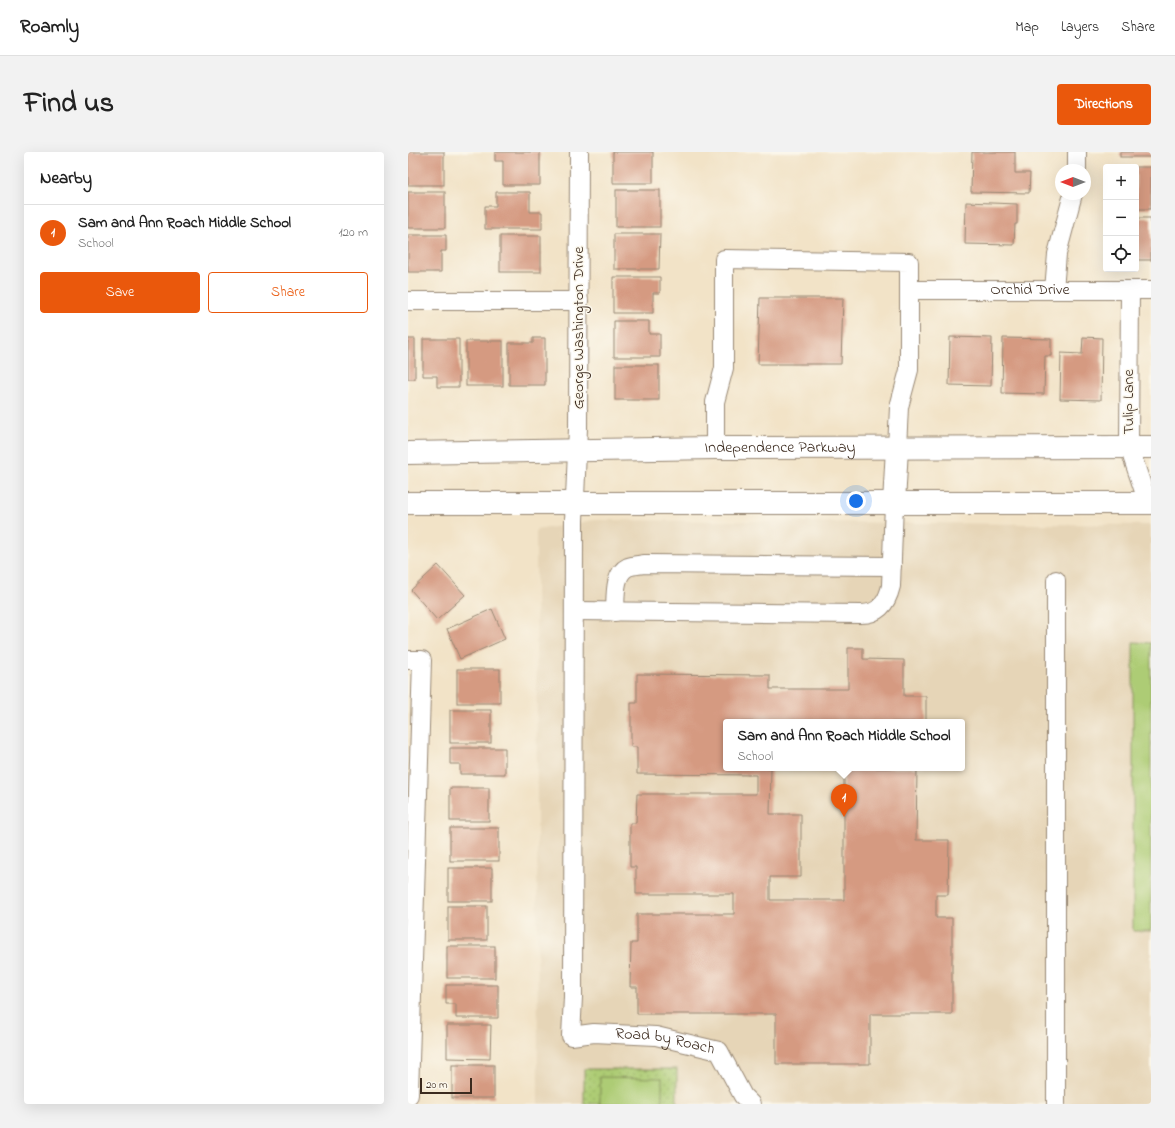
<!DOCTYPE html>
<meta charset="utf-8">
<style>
:root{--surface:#fff;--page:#f2f2f2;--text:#222;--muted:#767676;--line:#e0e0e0;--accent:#ea580c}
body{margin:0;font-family:"Indie Flower",sans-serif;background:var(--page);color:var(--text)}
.controls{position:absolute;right:12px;top:12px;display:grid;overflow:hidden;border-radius:4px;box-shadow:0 4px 16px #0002}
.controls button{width:36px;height:36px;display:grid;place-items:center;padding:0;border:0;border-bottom:1px solid var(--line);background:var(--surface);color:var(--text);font:20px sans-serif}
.compass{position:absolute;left:647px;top:12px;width:36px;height:36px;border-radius:50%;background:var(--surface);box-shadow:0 4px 16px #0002;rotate:270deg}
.scale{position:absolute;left:12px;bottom:10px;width:52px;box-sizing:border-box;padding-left:4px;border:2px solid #3b2a1e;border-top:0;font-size:11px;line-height:14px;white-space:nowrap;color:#3b2a1e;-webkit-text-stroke:3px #fbf7ec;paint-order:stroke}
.you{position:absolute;left:448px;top:349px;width:14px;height:14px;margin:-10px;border:3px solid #fff;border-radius:50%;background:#1a73e8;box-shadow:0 0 0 6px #1a73e833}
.badge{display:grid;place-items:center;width:26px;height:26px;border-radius:50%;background:var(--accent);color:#fff;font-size:13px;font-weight:700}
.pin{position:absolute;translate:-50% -33px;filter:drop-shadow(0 1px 2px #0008)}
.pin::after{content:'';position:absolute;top:21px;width:14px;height:12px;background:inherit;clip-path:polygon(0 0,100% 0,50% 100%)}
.popup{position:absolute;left:315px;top:567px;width:242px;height:52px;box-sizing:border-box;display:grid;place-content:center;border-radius:4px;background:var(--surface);filter:drop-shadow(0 1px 3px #0005);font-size:13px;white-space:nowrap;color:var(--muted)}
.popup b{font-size:15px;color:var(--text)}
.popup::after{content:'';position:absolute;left:50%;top:100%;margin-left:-8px;border:8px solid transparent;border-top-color:var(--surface)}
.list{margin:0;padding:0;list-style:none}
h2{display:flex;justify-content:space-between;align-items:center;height:52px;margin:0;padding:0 16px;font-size:17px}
h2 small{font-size:13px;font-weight:400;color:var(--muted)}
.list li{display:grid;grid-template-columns:26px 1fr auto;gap:12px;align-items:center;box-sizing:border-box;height:56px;padding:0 16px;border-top:1px solid var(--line)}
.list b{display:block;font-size:15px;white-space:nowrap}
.list p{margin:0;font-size:13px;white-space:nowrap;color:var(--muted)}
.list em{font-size:13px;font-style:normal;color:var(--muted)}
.actions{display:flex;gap:8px;padding:12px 16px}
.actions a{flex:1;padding:9px 0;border:1px solid var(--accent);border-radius:4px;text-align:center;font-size:14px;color:var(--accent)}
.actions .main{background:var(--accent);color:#fff}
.icon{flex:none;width:22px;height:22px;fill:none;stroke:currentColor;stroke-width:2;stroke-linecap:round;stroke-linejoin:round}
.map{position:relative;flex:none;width:743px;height:952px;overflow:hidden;border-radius:4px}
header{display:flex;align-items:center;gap:24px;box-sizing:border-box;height:56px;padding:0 20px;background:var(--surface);border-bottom:1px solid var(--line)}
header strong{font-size:19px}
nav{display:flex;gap:22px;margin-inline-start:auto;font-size:14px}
.intro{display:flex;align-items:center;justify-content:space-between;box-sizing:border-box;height:96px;padding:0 24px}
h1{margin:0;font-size:28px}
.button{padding:10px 18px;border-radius:4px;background:var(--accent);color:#fff;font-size:14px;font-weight:700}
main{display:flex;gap:24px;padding:0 24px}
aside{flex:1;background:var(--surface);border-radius:4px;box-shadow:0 4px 16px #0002}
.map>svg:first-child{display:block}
</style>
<header>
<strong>Roamly</strong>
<nav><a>Map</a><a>Layers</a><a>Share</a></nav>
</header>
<div class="intro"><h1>Find us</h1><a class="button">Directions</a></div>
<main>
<aside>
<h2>Nearby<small></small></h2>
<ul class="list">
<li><span class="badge">1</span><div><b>Sam and Ann Roach Middle School</b><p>School</p></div><em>120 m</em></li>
</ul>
<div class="actions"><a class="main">Save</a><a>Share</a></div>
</aside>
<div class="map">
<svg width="743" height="952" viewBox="0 0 743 952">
<defs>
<pattern id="green-dots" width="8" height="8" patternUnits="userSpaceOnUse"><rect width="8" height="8" fill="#adcc74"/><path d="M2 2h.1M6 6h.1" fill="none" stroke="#96af64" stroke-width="1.8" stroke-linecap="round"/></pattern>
</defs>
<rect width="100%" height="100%" fill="#fbf7ec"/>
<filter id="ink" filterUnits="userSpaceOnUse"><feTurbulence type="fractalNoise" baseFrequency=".025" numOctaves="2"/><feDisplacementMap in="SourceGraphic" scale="8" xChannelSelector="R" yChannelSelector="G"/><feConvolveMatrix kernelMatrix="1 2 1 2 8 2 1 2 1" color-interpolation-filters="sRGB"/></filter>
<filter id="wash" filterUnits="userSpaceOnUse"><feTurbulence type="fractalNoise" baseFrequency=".012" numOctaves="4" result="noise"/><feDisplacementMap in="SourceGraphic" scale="16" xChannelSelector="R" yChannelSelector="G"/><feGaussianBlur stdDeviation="0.9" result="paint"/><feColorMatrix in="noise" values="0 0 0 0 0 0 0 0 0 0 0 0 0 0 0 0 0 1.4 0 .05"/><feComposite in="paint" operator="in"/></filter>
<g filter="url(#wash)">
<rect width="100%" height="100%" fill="#f2e3c7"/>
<path fill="#e6d5b7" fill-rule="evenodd" d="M187,368L743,373V952H130L128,378ZM318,570H554V616H318Z"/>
<rect fill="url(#green-dots)" stroke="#747b49" x="176" y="917" width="93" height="35"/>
<g fill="#adcc74" stroke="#747b49">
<polygon points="725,490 743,491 743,779 725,779"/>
<polygon points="192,925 254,926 254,952 192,952"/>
</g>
<g id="blocks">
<g fill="#d59a81">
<rect x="0" y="0" width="36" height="33"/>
<polygon points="87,0 132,0 132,33 95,33 95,9 87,9"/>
<rect x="205" y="0" width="40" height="31"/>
<polygon points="564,0 607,0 607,21 622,21 621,41 563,40"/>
<rect x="712" y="0" width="31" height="5"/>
<rect x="728" y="15" width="15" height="42"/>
<rect x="208" y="38" width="44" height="37"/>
<rect x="0" y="40" width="37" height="36"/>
<polygon points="88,40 122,40 122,60 134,60 134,77 77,77 77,54 88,54"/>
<polygon points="558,50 609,52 609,72 607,72 606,93 557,92"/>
<rect x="728" y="66" width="15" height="42"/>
<polygon points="206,82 252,82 251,117 206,117"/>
<polygon points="0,83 38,83 38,99 33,99 33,120 0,120"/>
<rect x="92" y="84" width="41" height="36"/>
<polygon points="205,125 252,125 252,141 245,141 245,161 205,161"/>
<polygon points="352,146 435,146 433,212 350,212"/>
<polygon points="206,169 241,169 241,182 252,182 252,205 206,205"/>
<polygon points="542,185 584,186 583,234 541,233"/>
<polygon points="675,185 694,186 693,248 652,247 653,201 674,202"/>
<polygon points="125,186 137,186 137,233 101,233 101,191 125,191"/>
<polygon points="595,186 643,187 643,204 637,204 636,242 594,241"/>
<rect x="0" y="187" width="7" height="40"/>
<polygon points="15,187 51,187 51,235 29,235 29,224 15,224"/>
<rect x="58" y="189" width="37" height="45"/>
<rect x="207" y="213" width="44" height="35"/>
<polygon points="30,413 57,443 29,468 3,438"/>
<polygon points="84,457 97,487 52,507 39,477"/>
<polygon points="440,496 455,496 455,507 496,508 496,544 518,544 518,570 318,570 318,616 363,616 362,662 393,662 393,725 362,725 362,748 436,748 436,616 509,616 508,688 541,688 540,743 528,743 528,766 544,766 544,862 462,862 462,912 368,912 368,862 229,862 229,835 222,835 223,791 229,791 229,762 326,762 326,742 228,742 228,715 222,715 222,671 228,671 229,642 348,642 348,623 229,622 229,595 223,595 223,551 229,551 229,522 362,523 362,537 440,537"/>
<rect x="49" y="517" width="43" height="34"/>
<rect x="42" y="558" width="41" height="33"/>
<polygon points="42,596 97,596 97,622 52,622 52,612 42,612"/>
<rect x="42" y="636" width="39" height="33"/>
<rect x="42" y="676" width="49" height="33"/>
<rect x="40" y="716" width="44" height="33"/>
<rect x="40" y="754" width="39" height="34"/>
<rect x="39" y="794" width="48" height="32"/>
<polygon points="38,833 90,833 90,866 48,866 48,852 38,852"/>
<polygon points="39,873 83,873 82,907 39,906"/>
<rect x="44" y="913" width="42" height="33"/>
</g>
</g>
</g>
<g filter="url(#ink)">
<use href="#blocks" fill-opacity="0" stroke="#968672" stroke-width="1"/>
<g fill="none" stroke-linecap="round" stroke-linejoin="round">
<g stroke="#968672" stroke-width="20">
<g id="minor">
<path id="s1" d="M171,0L170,276L166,369L165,845L163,884L186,881L248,884L311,899L335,944L343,952"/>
<polyline points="669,18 669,0"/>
<path id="s2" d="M501,138H743"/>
<polyline points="646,138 649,102 665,42"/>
<polyline points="722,138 721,295 740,351"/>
<polyline points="0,149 171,149"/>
<polyline points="307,296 307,250 316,216 316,107 501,110 501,218 491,255 489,296"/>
<polyline points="648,428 648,952"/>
<path d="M166,459L453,462C471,462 479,451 483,434L486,351"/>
<path d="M207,460C208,446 205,422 220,415C225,413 232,413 236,412L484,414"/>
<polyline points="0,508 14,508 1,943 0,943"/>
</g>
</g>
<g stroke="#968672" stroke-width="24">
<g id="major">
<path id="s3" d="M0,301L307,296L743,295"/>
<polyline points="0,351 743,351"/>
<polyline points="486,351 489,296"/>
</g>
</g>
<use href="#minor" stroke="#fff" stroke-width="18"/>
<use href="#major" stroke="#fff" stroke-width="22"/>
</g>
</g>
<g text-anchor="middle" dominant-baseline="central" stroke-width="3" stroke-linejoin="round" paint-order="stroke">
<g font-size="16" fill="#3b2a1e" stroke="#fbf7ec">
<text stroke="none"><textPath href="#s2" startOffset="121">Orchid Drive</textPath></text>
<text transform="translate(171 176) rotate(-90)">George Washington Drive</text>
<text transform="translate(721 250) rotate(-90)">Tulip Lane</text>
<text stroke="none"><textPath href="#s3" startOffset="372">Independence Parkway</textPath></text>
<text stroke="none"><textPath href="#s1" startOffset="979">Road by Roach</textPath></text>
</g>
</g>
</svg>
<div class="controls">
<button>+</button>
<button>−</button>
<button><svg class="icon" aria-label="locate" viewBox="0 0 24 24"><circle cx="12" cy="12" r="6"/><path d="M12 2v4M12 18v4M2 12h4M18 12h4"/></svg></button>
</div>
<svg class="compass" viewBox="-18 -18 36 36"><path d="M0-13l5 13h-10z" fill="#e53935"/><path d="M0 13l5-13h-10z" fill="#767676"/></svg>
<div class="scale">20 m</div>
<div class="you"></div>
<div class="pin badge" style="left:436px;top:665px">1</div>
<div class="popup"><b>Sam and Ann Roach Middle School</b>School</div>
</div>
</main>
